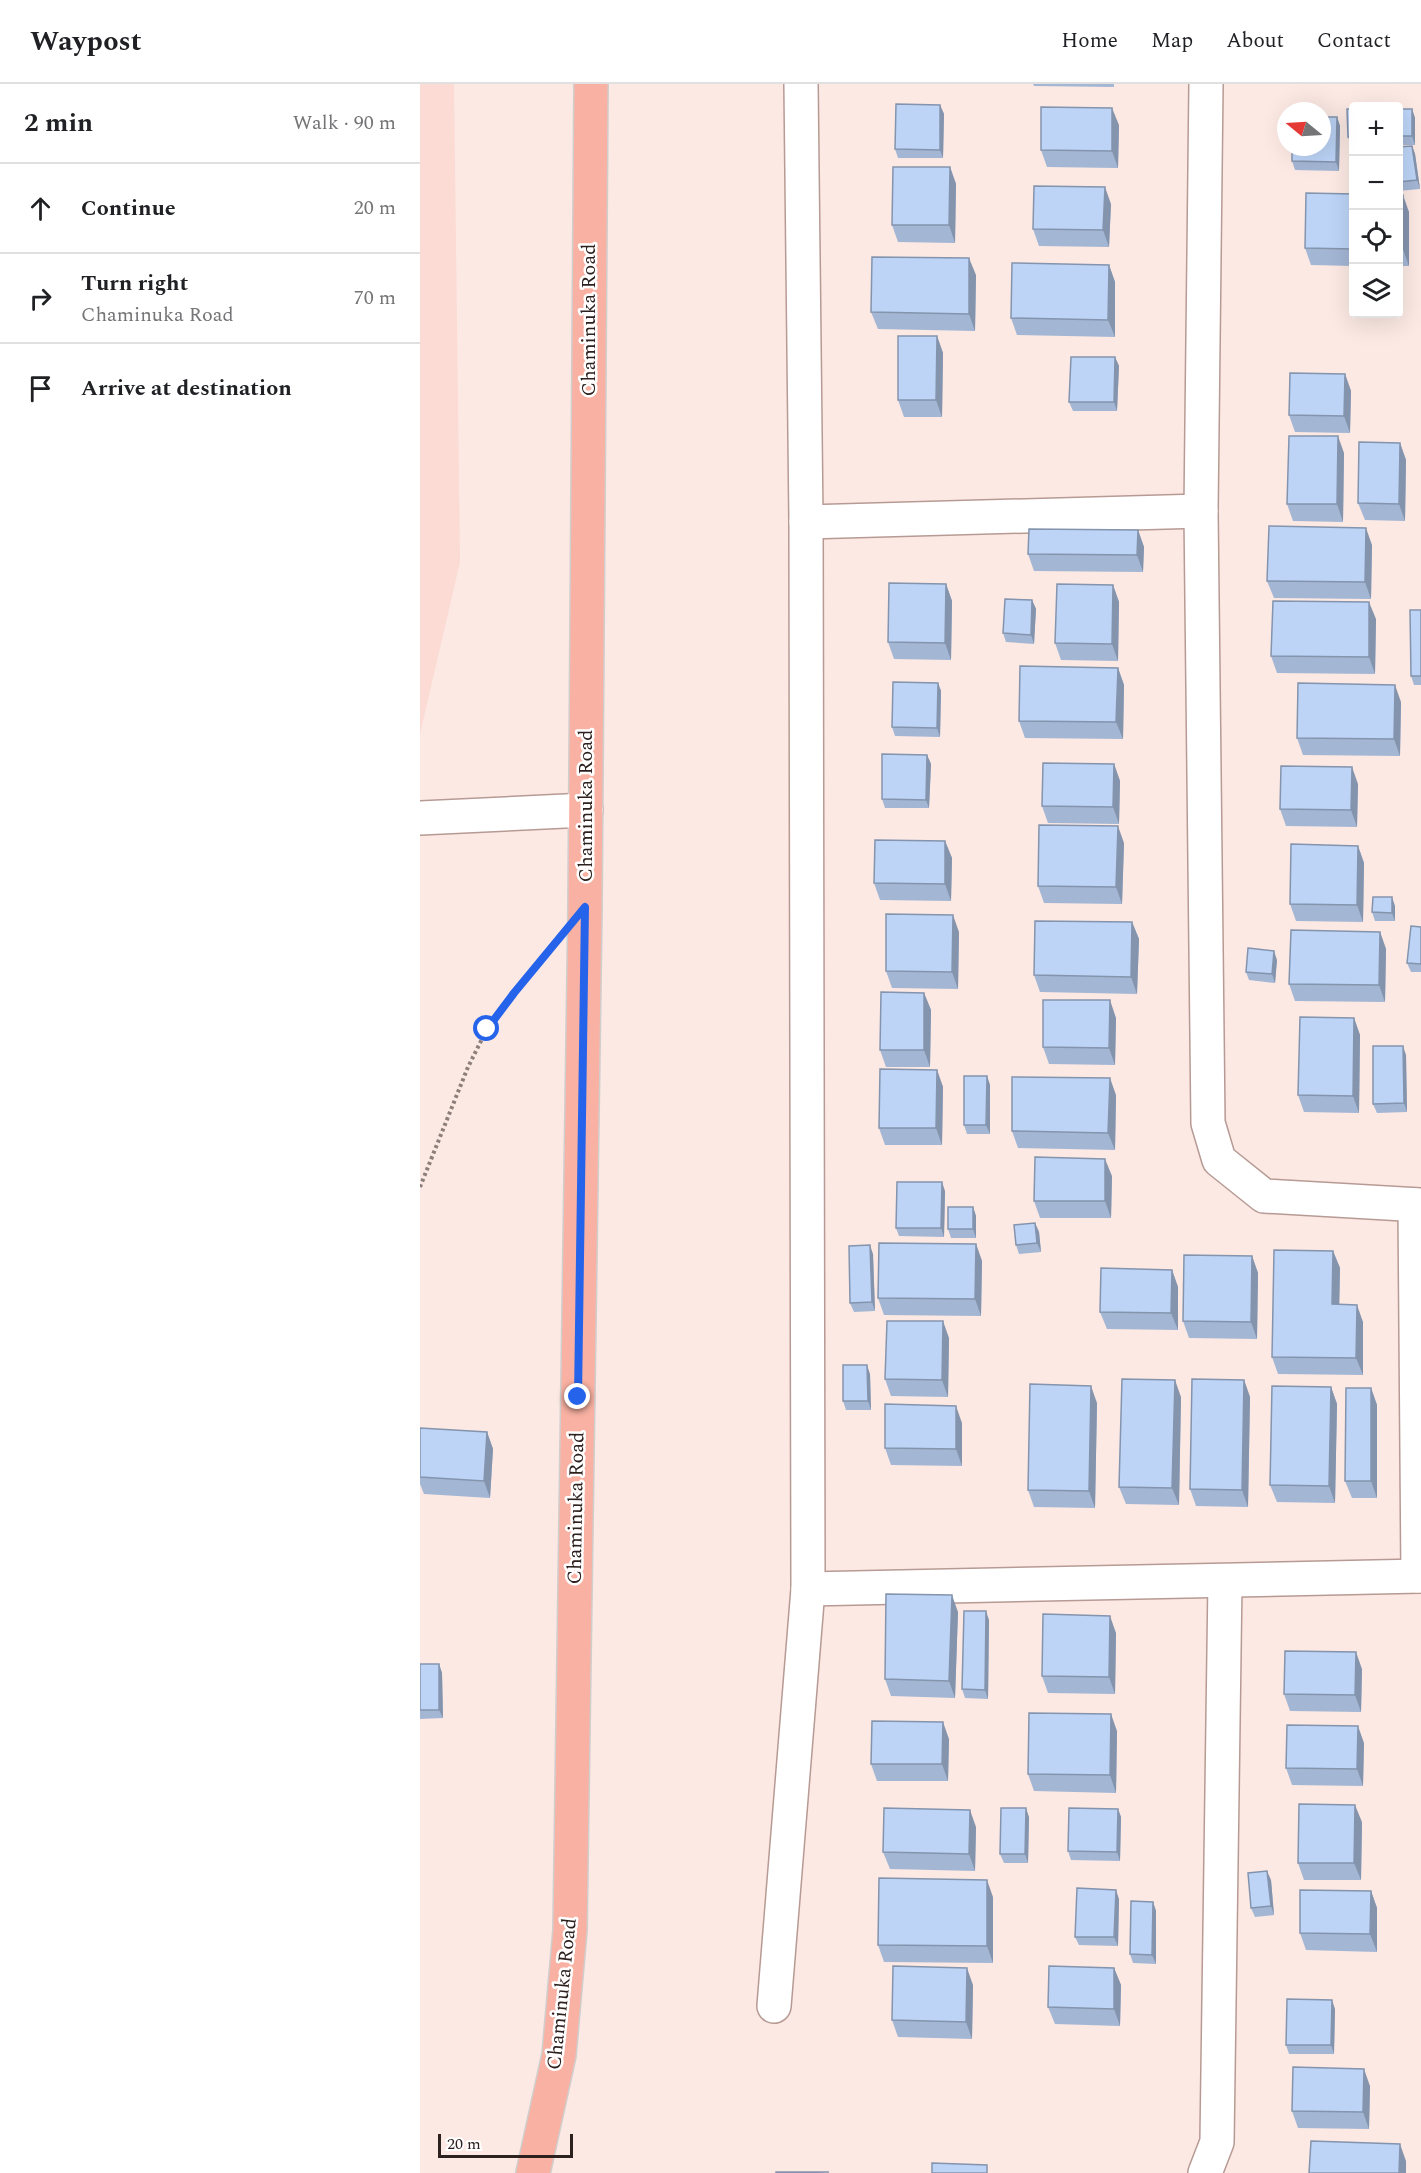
<!DOCTYPE html>
<meta charset="utf-8">
<style>
:root{--surface:#fff;--page:#f6f6f6;--text:#202124;--muted:#757577;--line:#e0e0e0}
body{margin:0;font-family:Spectral,serif;background:var(--page);color:var(--text)}
.controls{position:absolute;right:18px;top:18px;display:grid;overflow:hidden;border-radius:6px;box-shadow:0 6px 24px #0002}
.controls button{width:54px;height:54px;display:grid;place-items:center;padding:0;border:0;border-bottom:2px solid var(--line);background:var(--surface);color:var(--text);font:30px sans-serif}
.compass{position:absolute;left:857px;top:18px;width:54px;height:54px;border-radius:50%;background:var(--surface);box-shadow:0 6px 24px #0002;rotate:288deg}
.scale{position:absolute;left:18px;bottom:15px;width:135px;box-sizing:border-box;padding-left:6px;border:3px solid #2c211e;border-top:0;font-size:16px;line-height:21px;white-space:nowrap;color:#2c211e;-webkit-text-stroke:4px #fff;paint-order:stroke}
.stop{position:absolute;width:18px;height:18px;margin:-14px;border:4px solid #2563eb;border-radius:50%;background:#fff}
.stop.end{background:#2563eb;border-color:#fff;box-shadow:0 2px 6px #0008}
.list{margin:0;padding:0;list-style:none}
h2{display:flex;justify-content:space-between;align-items:center;height:78px;margin:0;padding:0 24px;font-size:26px}
h2 small{font-size:20px;font-weight:400;color:var(--muted)}
.list li{display:grid;grid-template-columns:39px 1fr auto;gap:18px;align-items:center;box-sizing:border-box;height:90px;padding:0 24px;border-top:2px solid var(--line)}
.list b{display:block;font-size:22px;white-space:nowrap}
.list p{margin:0;font-size:20px;white-space:nowrap;color:var(--muted)}
.list em{font-size:20px;font-style:normal;color:var(--muted)}
.icon{flex:none;width:33px;height:33px;fill:none;stroke:currentColor;stroke-width:2;stroke-linecap:round;stroke-linejoin:round}
.map{position:relative;flex:none;width:1001px;height:2089px;overflow:hidden}
header{display:flex;align-items:center;gap:36px;box-sizing:border-box;height:84px;padding:0 30px;background:var(--surface);border-bottom:2px solid var(--line)}
header strong{font-size:28px}
nav{display:flex;gap:33px;margin-inline-start:auto;font-size:21px}
main{display:flex}
aside{flex:1;background:var(--surface)}
.map>svg:first-child{display:block}
</style>
<header>
<strong>Waypost</strong>
<nav><a>Home</a><a>Map</a><a>About</a><a>Contact</a></nav>
</header>
<main>
<aside>
<h2>2 min<small>Walk · 90 m</small></h2>
<ul class="list">
<li><svg class="icon" aria-label="ahead" viewBox="0 0 24 24"><path d="M12 20V5M6 11l6-6 6 6"/></svg><div><b>Continue</b></div><em>20 m</em></li>
<li><svg class="icon" aria-label="right" viewBox="0 0 24 24"><path d="M7 20v-9h11M14 6l5 5-5 5"/></svg><div><b>Turn right</b><p>Chaminuka Road</p></div><em>70 m</em></li>
<li><svg class="icon" aria-label="arrive" viewBox="0 0 24 24"><path d="M6 21V4h12l-3 4 3 4H6"/></svg><div><b>Arrive at destination</b></div></li>
</ul>
</aside>
<div class="map">
<svg width="1001" height="2089" viewBox="0 0 1001 2089">
<rect width="100%" height="100%" fill="#fce9e4"/>
<polygon fill="#fbdbd4" points="0,0 34,0 40,478 0,650"/>
<g fill="none" stroke-linecap="round" stroke-linejoin="round">
<g stroke="#b79a94" stroke-width="36">
<g id="minor">
<polyline points="786,0 781,427 788,1039 799,1076 844,1112 1001,1121"/>
<polyline points="386,438 781,427"/>
<polyline points="0,734 166,726"/>
<polyline points="995,1121 998,1492"/>
<polyline points="388,1505 1001,1492"/>
<polyline points="354,1922 388,1505 386,438 381,0"/>
<polyline points="785,2089 797,2058 805,1497"/>
</g>
</g>
<g stroke="#d1cece" stroke-width="36">
<polyline id="primary" points="113,2089 139,1971 150,1846 165,823 171,0"/>
</g>
<polyline stroke="#8c7e7a" stroke-width="4" stroke-dasharray="3 3" stroke-linecap="butt" points="0,1103 48,983 67,945 122,875"/>
<use href="#minor" stroke="#fff" stroke-width="33"/>
<use href="#primary" stroke="#f8b1a2" stroke-width="33"/>
</g>
<g fill="#a3b6d4">
<polygon points="613,0 694,0 694,3 614,2"/>
<polygon points="520,21 524,30 523,74 478,74 475,65"/>
<polygon points="933,25 933,61 931,61 928,53"/>
<polygon points="978,25 992,25 995,34 995,61 978,61"/>
<polygon points="917,33 920,42 919,87 875,86 872,77"/>
<polygon points="699,41 698,84 627,83 621,66"/>
<polygon points="992,62 995,70 1000,105 978,107 978,63"/>
<polygon points="530,83 536,100 535,159 478,158 472,141"/>
<polygon points="933,110 933,182 891,181 885,164"/>
<polygon points="978,111 989,128 989,182 978,182"/>
<polygon points="691,120 689,163 619,162 613,145"/>
<polygon points="689,181 695,198 695,253 597,251 591,234"/>
<polygon points="556,191 555,247 458,245 451,228"/>
<polygon points="517,252 523,269 522,333 484,333 478,316"/>
<polygon points="695,273 699,282 697,327 653,327 649,318"/>
<polygon points="925,290 931,307 930,349 875,348 869,331"/>
<polygon points="980,359 986,376 985,437 945,436 938,419"/>
<polygon points="924,369 923,438 873,437 867,420"/>
<polygon points="718,446 724,463 723,488 614,487 608,470"/>
<polygon points="952,461 951,515 854,514 847,497"/>
<polygon points="526,500 532,517 531,576 474,575 468,558"/>
<polygon points="693,501 699,518 698,577 641,576 635,559"/>
<polygon points="612,516 616,525 614,560 586,558 583,549"/>
<polygon points="1001,526 1001,601 994,601 991,592"/>
<polygon points="956,535 955,590 857,589 851,572"/>
<polygon points="698,584 704,601 703,655 605,654 599,637"/>
<polygon points="518,599 521,607 520,653 475,652 472,643"/>
<polygon points="981,618 980,672 883,671 877,654"/>
<polygon points="507,671 511,680 509,724 465,724 462,715"/>
<polygon points="694,680 700,697 699,740 628,739 622,722"/>
<polygon points="938,700 937,743 866,742 860,725"/>
<polygon points="525,757 532,774 531,817 460,816 454,799"/>
<polygon points="704,759 702,820 624,819 618,802"/>
<polygon points="938,762 944,779 943,838 876,837 870,820"/>
<polygon points="975,822 975,837 955,837 952,828"/>
<polygon points="712,838 719,855 717,910 620,908 614,891"/>
<polygon points="1001,843 1001,888 991,888 987,879"/>
<polygon points="539,848 538,905 472,904 466,887"/>
<polygon points="960,848 966,865 965,918 875,917 869,900"/>
<polygon points="857,876 855,899 829,896 826,888"/>
<polygon points="504,909 511,926 510,983 466,983 460,966"/>
<polygon points="696,934 695,981 629,980 623,963"/>
<polygon points="934,934 940,951 939,1029 884,1028 878,1011"/>
<polygon points="986,971 987,1028 957,1029 953,1020"/>
<polygon points="517,986 523,1003 522,1061 465,1061 459,1044"/>
<polygon points="567,992 570,1001 570,1050 547,1050 544,1041"/>
<polygon points="696,1011 695,1066 598,1064 592,1047"/>
<polygon points="692,1092 691,1134 620,1134 614,1117"/>
<polygon points="525,1107 524,1153 479,1152 476,1144"/>
<polygon points="553,1123 556,1132 556,1154 531,1154 528,1145"/>
<polygon points="615,1139 619,1148 621,1168 599,1170 596,1161"/>
<polygon points="556,1160 562,1177 561,1232 464,1231 458,1214"/>
<polygon points="913,1167 920,1184 919,1221 943,1238 943,1291 858,1290 852,1273"/>
<polygon points="453,1170 455,1227 434,1228 430,1219"/>
<polygon points="832,1172 838,1189 837,1255 769,1254 763,1237"/>
<polygon points="752,1186 758,1203 758,1246 687,1245 680,1228"/>
<polygon points="529,1254 528,1313 471,1312 465,1295"/>
<polygon points="450,1290 451,1326 426,1326 423,1317"/>
<polygon points="824,1296 830,1313 828,1423 776,1422 770,1405"/>
<polygon points="911,1303 917,1320 915,1419 857,1418 850,1401"/>
<polygon points="951,1304 957,1321 957,1414 932,1414 925,1397"/>
<polygon points="761,1313 759,1421 706,1420 699,1403"/>
<polygon points="677,1319 675,1424 614,1423 608,1406"/>
<polygon points="542,1339 542,1382 471,1381 465,1364"/>
<polygon points="0,1344 67,1348 73,1365 70,1414 4,1410 0,1400"/>
<polygon points="538,1528 535,1614 471,1612 465,1595"/>
<polygon points="569,1536 568,1615 545,1614 542,1605"/>
<polygon points="696,1549 695,1610 628,1609 622,1592"/>
<polygon points="0,1580 19,1580 22,1589 23,1634 0,1635"/>
<polygon points="942,1585 941,1628 870,1627 864,1610"/>
<polygon points="697,1647 696,1709 614,1707 608,1690"/>
<polygon points="529,1655 528,1697 457,1697 451,1680"/>
<polygon points="944,1659 943,1702 872,1701 866,1684"/>
<polygon points="698,1725 701,1733 700,1777 651,1776 648,1767"/>
<polygon points="609,1733 608,1779 584,1779 580,1770"/>
<polygon points="942,1738 941,1796 884,1796 878,1779"/>
<polygon points="556,1743 555,1787 470,1785 463,1768"/>
<polygon points="851,1796 854,1831 835,1833 831,1824"/>
<polygon points="951,1807 957,1824 957,1868 886,1866 880,1849"/>
<polygon points="573,1813 573,1879 464,1878 458,1861"/>
<polygon points="699,1815 698,1862 659,1861 655,1853"/>
<polygon points="733,1818 736,1827 736,1880 713,1879 710,1870"/>
<polygon points="694,1884 701,1901 700,1942 635,1940 628,1923"/>
<polygon points="553,1901 552,1955 478,1953 472,1936"/>
<polygon points="915,1925 914,1970 869,1970 866,1961"/>
<polygon points="950,2002 949,2045 878,2044 872,2027"/>
</g>
<g fill="#8494ad">
<polygon points="520,21 524,30 523,74 520,66"/>
<polygon points="692,24 699,41 698,84 692,67"/>
<polygon points="992,25 995,34 995,61 992,52"/>
<polygon points="917,33 920,42 919,87 916,78"/>
<polygon points="992,62 995,70 1000,105 997,96"/>
<polygon points="530,83 536,100 535,159 529,141"/>
<polygon points="685,103 691,120 689,163 683,146"/>
<polygon points="983,111 989,128 989,182 983,165"/>
<polygon points="549,174 556,191 555,247 549,230"/>
<polygon points="689,181 695,198 695,253 688,236"/>
<polygon points="517,252 523,269 522,333 516,316"/>
<polygon points="695,273 699,282 697,327 694,318"/>
<polygon points="925,290 931,307 930,349 924,332"/>
<polygon points="918,352 924,369 923,438 917,420"/>
<polygon points="980,359 986,376 985,437 979,420"/>
<polygon points="946,444 952,461 951,515 945,498"/>
<polygon points="718,446 724,463 723,488 717,471"/>
<polygon points="526,500 532,517 531,576 525,559"/>
<polygon points="693,501 699,518 698,577 692,560"/>
<polygon points="612,516 616,525 614,560 611,551"/>
<polygon points="949,518 956,535 955,590 949,573"/>
<polygon points="698,584 704,601 703,655 696,638"/>
<polygon points="518,599 521,607 520,653 517,644"/>
<polygon points="975,601 981,618 980,672 974,655"/>
<polygon points="507,671 511,680 509,724 506,716"/>
<polygon points="694,680 700,697 699,740 693,723"/>
<polygon points="932,683 938,700 937,743 931,726"/>
<polygon points="698,742 704,759 702,820 696,803"/>
<polygon points="525,757 532,774 531,817 525,800"/>
<polygon points="938,762 944,779 943,838 937,821"/>
<polygon points="972,813 975,822 975,837 972,829"/>
<polygon points="533,831 539,848 538,905 532,888"/>
<polygon points="712,838 719,855 717,910 711,893"/>
<polygon points="960,848 966,865 965,918 959,901"/>
<polygon points="854,867 857,876 855,899 852,890"/>
<polygon points="504,909 511,926 510,983 504,966"/>
<polygon points="690,916 696,934 695,981 689,964"/>
<polygon points="934,934 940,951 939,1029 933,1012"/>
<polygon points="983,962 986,971 987,1028 984,1019"/>
<polygon points="517,986 523,1003 522,1061 516,1044"/>
<polygon points="567,992 570,1001 570,1050 566,1041"/>
<polygon points="690,994 696,1011 695,1066 688,1049"/>
<polygon points="685,1075 692,1092 691,1134 685,1117"/>
<polygon points="522,1098 525,1107 524,1153 521,1144"/>
<polygon points="553,1123 556,1132 556,1154 553,1145"/>
<polygon points="615,1139 619,1148 621,1168 617,1159"/>
<polygon points="556,1160 562,1177 561,1232 555,1215"/>
<polygon points="450,1161 453,1170 455,1227 452,1218"/>
<polygon points="913,1167 920,1184 919,1237 912,1220"/>
<polygon points="832,1172 838,1189 837,1255 831,1238"/>
<polygon points="752,1186 758,1203 758,1246 751,1229"/>
<polygon points="937,1221 943,1238 943,1291 936,1274"/>
<polygon points="523,1237 529,1254 528,1313 522,1296"/>
<polygon points="447,1281 450,1290 451,1326 448,1317"/>
<polygon points="755,1296 761,1313 759,1421 752,1404"/>
<polygon points="824,1296 830,1313 828,1423 822,1406"/>
<polygon points="671,1302 677,1319 675,1424 669,1407"/>
<polygon points="911,1303 917,1320 915,1419 909,1402"/>
<polygon points="951,1304 957,1321 957,1414 951,1397"/>
<polygon points="536,1322 542,1339 542,1382 536,1365"/>
<polygon points="67,1348 73,1365 70,1414 64,1397"/>
<polygon points="532,1511 538,1528 535,1614 529,1597"/>
<polygon points="566,1527 569,1536 568,1615 565,1606"/>
<polygon points="690,1532 696,1549 695,1610 689,1593"/>
<polygon points="936,1568 942,1585 941,1628 935,1611"/>
<polygon points="19,1580 22,1589 23,1634 19,1626"/>
<polygon points="691,1630 697,1647 696,1709 690,1691"/>
<polygon points="523,1638 529,1655 528,1697 522,1680"/>
<polygon points="938,1642 944,1659 943,1702 937,1685"/>
<polygon points="935,1721 942,1738 941,1796 934,1779"/>
<polygon points="606,1724 609,1733 608,1779 605,1770"/>
<polygon points="698,1725 701,1733 700,1777 697,1768"/>
<polygon points="550,1726 556,1743 555,1787 549,1770"/>
<polygon points="847,1787 851,1796 854,1831 851,1822"/>
<polygon points="567,1796 573,1813 573,1879 567,1862"/>
<polygon points="696,1806 699,1815 698,1862 694,1853"/>
<polygon points="951,1807 957,1824 957,1868 950,1850"/>
<polygon points="733,1818 736,1827 736,1880 732,1871"/>
<polygon points="547,1884 553,1901 552,1955 546,1938"/>
<polygon points="694,1884 701,1901 700,1942 694,1925"/>
<polygon points="912,1916 915,1925 914,1970 911,1961"/>
<polygon points="944,1985 950,2002 949,2045 943,2028"/>
<polygon points="980,2060 986,2077 986,2089 979,2089"/>
</g>
<g fill="#bdd4f7" stroke="#8494ad" stroke-width="1.5">
<polygon points="476,20 520,21 520,66 475,65"/>
<polygon points="621,23 692,24 692,67 621,66"/>
<polygon points="927,25 933,25 933,53 928,53"/>
<rect x="978" y="25" width="14" height="27"/>
<polygon points="902,33 917,33 916,78 872,77 872,63 902,63"/>
<polygon points="992,62 997,96 978,98 978,63"/>
<polygon points="473,83 530,83 529,141 472,141"/>
<polygon points="614,102 685,103 683,146 613,145"/>
<polygon points="886,109 933,110 933,165 885,164"/>
<rect x="978" y="111" width="5" height="54"/>
<polygon points="452,173 549,174 549,230 451,228"/>
<polygon points="592,179 689,181 688,236 591,234"/>
<polygon points="478,252 517,252 516,316 478,316"/>
<polygon points="651,273 695,273 694,318 649,318"/>
<polygon points="870,289 925,290 924,332 869,331"/>
<polygon points="869,352 918,352 917,420 867,420"/>
<polygon points="939,358 980,359 979,420 938,419"/>
<polygon points="849,442 946,444 945,498 847,497"/>
<polygon points="609,445 718,446 717,471 608,470"/>
<polygon points="469,499 526,500 525,559 468,558"/>
<polygon points="637,500 693,501 692,560 635,559"/>
<polygon points="585,515 612,516 611,551 583,549"/>
<polygon points="853,517 949,518 949,573 851,572"/>
<polygon points="990,526 1001,526 1001,592 991,592"/>
<polygon points="600,582 698,584 696,638 599,637"/>
<polygon points="473,598 518,599 517,644 472,643"/>
<polygon points="878,599 975,601 974,655 877,654"/>
<polygon points="462,670 507,671 506,716 462,715"/>
<polygon points="623,679 694,680 693,723 622,722"/>
<polygon points="861,682 932,683 931,726 860,725"/>
<polygon points="619,741 698,742 696,803 618,802"/>
<polygon points="455,756 525,757 525,800 454,799"/>
<polygon points="871,760 938,762 937,821 870,820"/>
<polygon points="953,813 972,813 972,829 952,828"/>
<polygon points="466,830 533,831 532,888 466,887"/>
<polygon points="615,837 712,838 711,893 614,891"/>
<polygon points="991,842 1001,843 1001,880 987,879"/>
<polygon points="871,846 960,848 959,901 869,900"/>
<polygon points="828,864 854,867 852,890 826,888"/>
<polygon points="461,908 504,909 504,966 460,966"/>
<polygon points="623,916 690,916 689,964 623,963"/>
<polygon points="880,933 934,934 933,1012 878,1011"/>
<polygon points="953,962 983,962 984,1019 953,1020"/>
<polygon points="460,985 517,986 516,1044 459,1044"/>
<polygon points="544,992 567,992 566,1041 544,1041"/>
<polygon points="592,993 690,994 688,1049 592,1047"/>
<polygon points="615,1073 685,1075 685,1117 614,1117"/>
<polygon points="477,1098 522,1098 521,1144 476,1144"/>
<rect x="528" y="1123" width="25" height="22"/>
<polygon points="615,1139 617,1159 596,1161 594,1141"/>
<polygon points="459,1159 556,1160 555,1215 458,1214"/>
<polygon points="450,1161 452,1218 430,1219 429,1162"/>
<polygon points="854,1166 913,1167 912,1220 937,1221 936,1274 852,1273"/>
<polygon points="764,1171 832,1172 831,1238 763,1237"/>
<polygon points="681,1184 752,1186 751,1229 680,1228"/>
<polygon points="467,1237 523,1237 522,1296 465,1295"/>
<polygon points="423,1281 447,1281 448,1317 423,1317"/>
<polygon points="702,1295 755,1296 752,1404 699,1403"/>
<polygon points="772,1295 824,1296 822,1406 770,1405"/>
<polygon points="610,1300 671,1302 669,1407 608,1406"/>
<polygon points="852,1302 911,1303 909,1402 850,1401"/>
<polygon points="926,1304 951,1304 951,1397 925,1397"/>
<polygon points="465,1320 536,1322 536,1365 465,1364"/>
<polygon points="0,1344 67,1348 64,1397 0,1393"/>
<polygon points="466,1510 532,1511 529,1597 465,1595"/>
<polygon points="544,1527 566,1527 565,1606 542,1605"/>
<polygon points="623,1530 690,1532 689,1593 622,1592"/>
<polygon points="865,1567 936,1568 935,1611 864,1610"/>
<rect x="0" y="1580" width="19" height="46"/>
<polygon points="609,1629 691,1630 690,1691 608,1690"/>
<polygon points="452,1637 523,1638 522,1680 451,1680"/>
<polygon points="867,1641 938,1642 937,1685 866,1684"/>
<polygon points="879,1720 935,1721 934,1779 878,1779"/>
<polygon points="464,1724 550,1726 549,1770 463,1768"/>
<polygon points="581,1724 606,1724 605,1770 580,1770"/>
<polygon points="649,1724 698,1725 697,1768 648,1767"/>
<polygon points="847,1787 851,1822 831,1824 828,1789"/>
<polygon points="459,1794 567,1796 567,1862 458,1861"/>
<polygon points="657,1804 696,1806 694,1853 655,1853"/>
<polygon points="880,1806 951,1807 950,1850 880,1849"/>
<polygon points="711,1817 733,1818 732,1871 710,1870"/>
<polygon points="473,1882 547,1884 546,1938 472,1936"/>
<polygon points="629,1882 694,1884 694,1925 628,1923"/>
<polygon points="867,1915 912,1916 911,1961 866,1961"/>
<polygon points="873,1983 944,1985 943,2028 872,2027"/>
<polygon points="891,2057 980,2060 979,2089 889,2089"/>
<polygon points="512,2079 567,2081 567,2089 512,2089"/>
<polygon points="356,2088 409,2088 356,2089"/>
</g>
<g fill="none" stroke-linecap="round" stroke-linejoin="round">
<polyline stroke="#2563eb" stroke-width="8" points="67,945 94,909 165,823 158,1313"/>
</g>
<g text-anchor="middle" dominant-baseline="central" stroke-width="5" stroke-linejoin="round" paint-order="stroke">
<g font-size="20" fill="#2c211e" stroke="#fff">
<text transform="translate(169 236) rotate(-90)">Chaminuka Road</text>
<text transform="translate(166 722) rotate(-90)">Chaminuka Road</text>
<text transform="translate(156 1424) rotate(-89)">Chaminuka Road</text>
<text transform="translate(142 1910) rotate(-84)">Chaminuka Road</text>
</g>
</g>
</svg>
<div class="controls">
<button>+</button>
<button>−</button>
<button><svg class="icon" aria-label="locate" viewBox="0 0 24 24"><circle cx="12" cy="12" r="6"/><path d="M12 2v4M12 18v4M2 12h4M18 12h4"/></svg></button>
<button><svg class="icon" aria-label="layers" viewBox="0 0 24 24"><path d="M12 4l9 5-9 5-9-5zM3 14l9 5 9-5"/></svg></button>
</div>
<svg class="compass" viewBox="-18 -18 36 36"><path d="M0-13l5 13h-10z" fill="#e53935"/><path d="M0 13l5-13h-10z" fill="#757577"/></svg>
<div class="scale">20 m</div>
<div class="stop" style="left:67px;top:945px"></div>
<div class="stop end" style="left:158px;top:1313px"></div>
</div>
</main>
